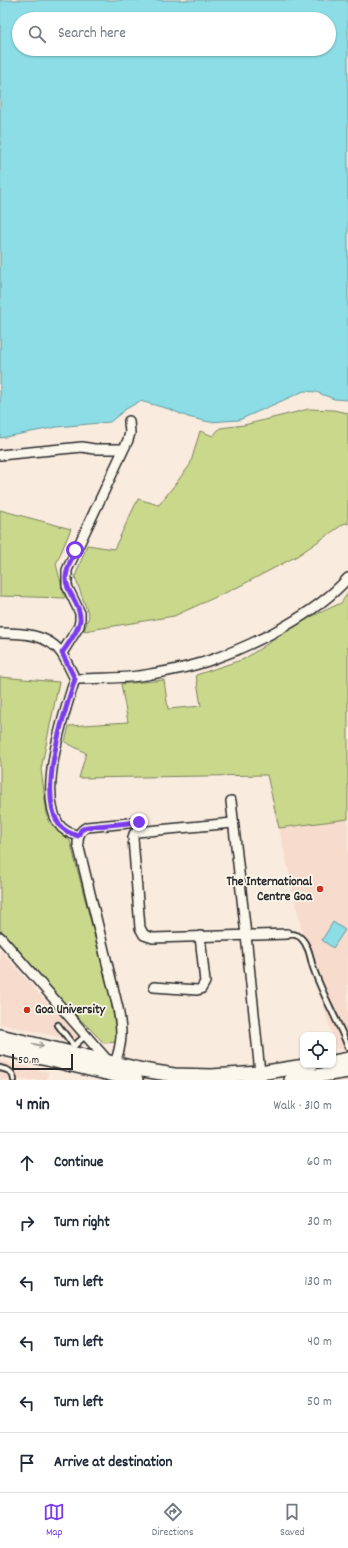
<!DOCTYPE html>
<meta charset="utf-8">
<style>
:root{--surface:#fff;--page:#f6f6f7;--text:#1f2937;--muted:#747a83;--line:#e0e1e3;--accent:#7c3aed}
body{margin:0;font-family:Dekko,sans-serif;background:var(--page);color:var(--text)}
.controls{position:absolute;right:12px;bottom:12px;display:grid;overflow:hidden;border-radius:8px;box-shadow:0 1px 3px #0004}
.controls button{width:36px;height:36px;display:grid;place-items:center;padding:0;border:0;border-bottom:1px solid var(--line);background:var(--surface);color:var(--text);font:20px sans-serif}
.scale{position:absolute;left:12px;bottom:10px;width:61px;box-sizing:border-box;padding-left:4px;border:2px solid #2b2b2b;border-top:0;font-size:11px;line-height:14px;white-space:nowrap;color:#2b2b2b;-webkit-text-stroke:3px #fbf7ec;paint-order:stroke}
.stop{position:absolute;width:12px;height:12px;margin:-9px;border:3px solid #7c3aed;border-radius:50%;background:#fff}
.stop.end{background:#7c3aed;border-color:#fff;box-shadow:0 1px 4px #0008}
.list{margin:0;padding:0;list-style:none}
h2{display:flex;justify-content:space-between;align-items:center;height:52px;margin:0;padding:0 16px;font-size:17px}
h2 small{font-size:13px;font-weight:400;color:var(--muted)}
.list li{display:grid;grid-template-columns:26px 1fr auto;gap:12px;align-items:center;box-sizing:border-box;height:60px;padding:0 16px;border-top:1px solid var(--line)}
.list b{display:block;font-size:15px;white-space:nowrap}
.list em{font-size:13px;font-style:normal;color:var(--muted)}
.icon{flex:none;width:22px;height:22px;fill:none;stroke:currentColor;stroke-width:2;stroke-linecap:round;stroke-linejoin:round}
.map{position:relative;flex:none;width:348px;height:1080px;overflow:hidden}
.search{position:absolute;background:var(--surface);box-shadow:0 1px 3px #0004;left:12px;right:12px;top:12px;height:44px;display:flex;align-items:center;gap:10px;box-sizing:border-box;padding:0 14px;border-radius:22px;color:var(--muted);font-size:15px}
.sheet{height:412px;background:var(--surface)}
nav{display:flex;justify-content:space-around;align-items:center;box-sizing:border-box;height:56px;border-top:1px solid var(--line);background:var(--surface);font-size:11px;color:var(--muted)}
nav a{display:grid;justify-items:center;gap:2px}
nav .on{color:var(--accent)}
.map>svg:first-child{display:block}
</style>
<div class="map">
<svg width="348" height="1080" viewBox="0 0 348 1080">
<rect width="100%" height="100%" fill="#f9ebde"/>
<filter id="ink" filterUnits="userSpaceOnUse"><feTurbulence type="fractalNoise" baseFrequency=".025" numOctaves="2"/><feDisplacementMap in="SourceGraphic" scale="8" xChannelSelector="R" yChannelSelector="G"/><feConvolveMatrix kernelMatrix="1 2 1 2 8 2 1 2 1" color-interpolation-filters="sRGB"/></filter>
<g filter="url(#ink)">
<g fill="#f7dcce">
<polygon points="348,819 348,1048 337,1050 306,950 279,828"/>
<polygon points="0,949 41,996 86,1043 0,1024"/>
<polygon points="0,1061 48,1072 47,1080 0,1080"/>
</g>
<g fill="#cad88c" stroke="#7a825c">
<polygon points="309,409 333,410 348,413 348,524 345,523 297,556 238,587 174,616 84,631 89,616 75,577 87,545 114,549 138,499 159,505 190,465 200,431 213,436 220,428 244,425"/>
<polygon points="0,510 71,529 56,564 65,598 0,596"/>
<polygon points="348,593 348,819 279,828 267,775 79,778 86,753 65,742 69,726 128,722 121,684 164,680 168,709 201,706 196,675 244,659 304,620 341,603"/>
<polygon points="0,677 59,682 41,769 48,821 70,841 110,996 118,1042 104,1043 68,1007 0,929"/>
</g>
<g fill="#8cdde5" stroke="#65969b" fill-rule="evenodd">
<path d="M0,0H348V400L334,399L316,392L304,391L239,420L209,422L188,417L169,409L140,401L126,409L110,422L57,427L0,438ZM19,19H329V49H19Z"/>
<polygon points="333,922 345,930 333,948 322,940"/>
</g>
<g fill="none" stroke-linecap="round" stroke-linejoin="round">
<g stroke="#2b2b2b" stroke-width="8">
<g id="service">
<path d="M287,934C292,934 297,934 301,938C308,945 310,955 312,964C321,993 337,1018 348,1047"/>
<polyline points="58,1025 74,1046 85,1036"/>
<path d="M0,1068C8,1070 13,1071 14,1080"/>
</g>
</g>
<g stroke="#2b2b2b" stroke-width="12">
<g id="minor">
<polyline points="0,455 82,447 94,449 123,449"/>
<path d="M0,633C22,633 49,634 62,654C67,662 71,671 75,679C99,678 129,679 151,674C170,671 190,667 208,661C254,645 315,615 348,578"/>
<polyline points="62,653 79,626 80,620 80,613 67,586 67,570 128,440 130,433 129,421"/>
<path d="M75,679C64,714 38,790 58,823C63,831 70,833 78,836"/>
<polyline points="231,801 246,935 260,1073"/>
<polyline points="233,823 137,832 134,834 133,838 140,928 144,935 153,938 287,934"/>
<polyline points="0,937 108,1061"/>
<polyline points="154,987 197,990 201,989 205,982 200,936"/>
<path d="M115,1063C123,1041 122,1031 118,1008L78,844C78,836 79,831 87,827L139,822"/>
</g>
</g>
<g stroke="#2b2b2b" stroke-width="16">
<g id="secondary">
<polyline points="0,1036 143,1070 174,1075 211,1076 260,1073 311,1065"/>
<polyline points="0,1048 136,1080"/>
<polyline points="333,1062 348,1059"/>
<polyline points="291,1080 348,1071"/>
</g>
</g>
<use href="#service" stroke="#fbf7ec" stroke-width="4.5"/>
<use href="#minor" stroke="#fbf7ec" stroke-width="9"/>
<use href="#secondary" stroke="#fbf7ec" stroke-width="13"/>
</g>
<defs><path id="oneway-shaft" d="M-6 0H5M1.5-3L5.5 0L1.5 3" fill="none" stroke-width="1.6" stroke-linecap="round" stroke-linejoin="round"/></defs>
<use stroke="#93918c" href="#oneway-shaft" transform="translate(38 1045) rotate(13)"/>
</g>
<g fill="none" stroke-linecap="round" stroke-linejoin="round" filter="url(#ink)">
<path stroke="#7c3aed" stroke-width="5" d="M75,550C72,558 67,567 66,577C65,592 82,605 80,621C78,632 68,644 62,653L75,679C64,714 38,790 58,823C63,831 70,833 78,836L81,830L87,827L139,822"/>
</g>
<g fill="#c8321e" stroke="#fbf7ec" stroke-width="1.5">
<circle cx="320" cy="889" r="4"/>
<circle cx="27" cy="1010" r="4"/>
</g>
<g text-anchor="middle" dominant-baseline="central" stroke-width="3.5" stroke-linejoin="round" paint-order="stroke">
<g font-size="13" font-weight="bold" fill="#2b2b2b" stroke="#fbf7ec" text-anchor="end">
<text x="312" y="882">The International<tspan x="312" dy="15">Centre Goa</tspan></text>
<text x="35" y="1010" text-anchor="start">Goa University</text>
</g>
</g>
</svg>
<div class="controls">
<button><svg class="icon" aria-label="locate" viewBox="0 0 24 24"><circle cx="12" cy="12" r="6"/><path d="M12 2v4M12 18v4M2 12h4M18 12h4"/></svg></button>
</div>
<div class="scale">50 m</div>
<div class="stop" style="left:75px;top:550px"></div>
<div class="stop end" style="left:139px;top:822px"></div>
<div class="search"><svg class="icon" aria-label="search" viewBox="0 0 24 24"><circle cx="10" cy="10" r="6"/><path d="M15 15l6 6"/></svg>Search here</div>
</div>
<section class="sheet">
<h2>4 min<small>Walk · 310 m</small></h2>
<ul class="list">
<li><svg class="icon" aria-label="ahead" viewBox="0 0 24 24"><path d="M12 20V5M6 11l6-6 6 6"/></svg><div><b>Continue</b></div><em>60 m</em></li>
<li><svg class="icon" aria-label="right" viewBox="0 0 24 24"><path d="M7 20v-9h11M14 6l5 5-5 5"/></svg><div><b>Turn right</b></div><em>30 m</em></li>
<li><svg class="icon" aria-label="left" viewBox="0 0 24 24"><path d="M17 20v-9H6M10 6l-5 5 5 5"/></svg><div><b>Turn left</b></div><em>130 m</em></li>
<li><svg class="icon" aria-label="left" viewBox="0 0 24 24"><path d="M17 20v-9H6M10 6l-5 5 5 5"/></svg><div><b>Turn left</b></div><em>40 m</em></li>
<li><svg class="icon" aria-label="left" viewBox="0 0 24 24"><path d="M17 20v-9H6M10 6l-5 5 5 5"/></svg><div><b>Turn left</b></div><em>50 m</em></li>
<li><svg class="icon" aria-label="arrive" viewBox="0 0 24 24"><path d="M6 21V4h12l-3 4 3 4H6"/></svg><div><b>Arrive at destination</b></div></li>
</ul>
</section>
<nav>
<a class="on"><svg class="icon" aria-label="map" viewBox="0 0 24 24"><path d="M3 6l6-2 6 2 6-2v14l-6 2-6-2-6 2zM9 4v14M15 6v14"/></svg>Map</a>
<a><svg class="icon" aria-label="directions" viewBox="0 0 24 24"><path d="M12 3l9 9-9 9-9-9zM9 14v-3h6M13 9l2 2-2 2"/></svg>Directions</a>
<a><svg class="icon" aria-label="saved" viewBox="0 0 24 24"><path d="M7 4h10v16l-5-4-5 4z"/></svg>Saved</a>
</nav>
